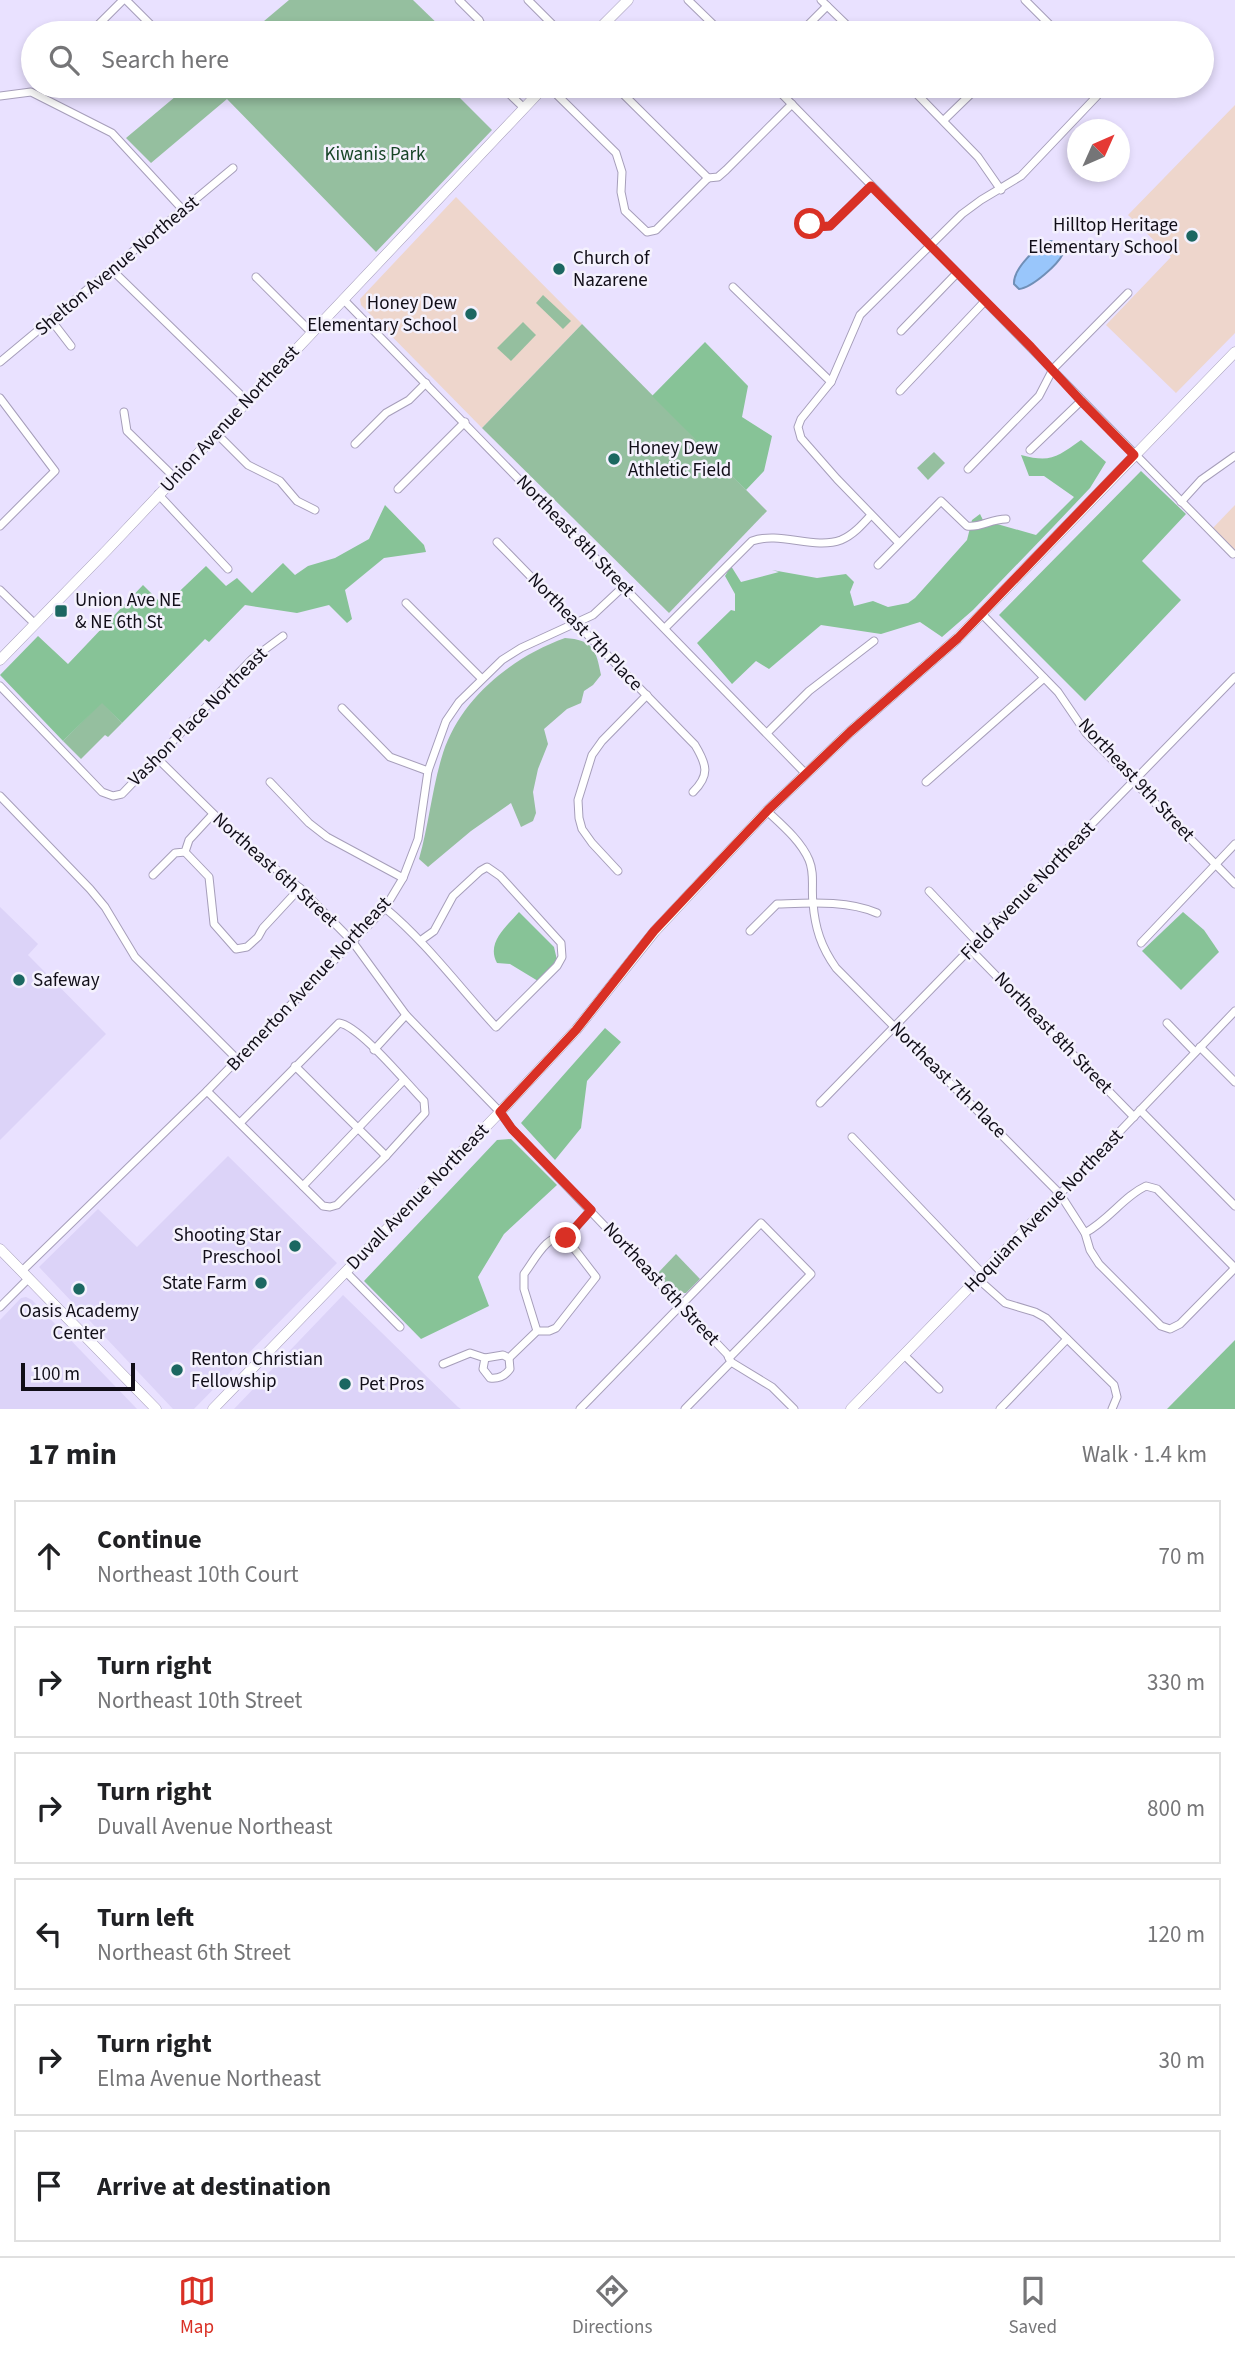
<!DOCTYPE html>
<meta charset="utf-8">
<style>
:root{--surface:#fff;--page:#f2f2f2;--text:#202124;--muted:#757577;--line:#e0e0e0;--accent:#d93025}
body{margin:0;font-family:"Source Sans 3",sans-serif;background:var(--page);color:var(--text)}
.compass{position:absolute;left:1067px;top:119px;width:63px;height:63px;border-radius:50%;background:var(--surface);box-shadow:0 4px 10px #0003;rotate:45deg}
.scale{position:absolute;left:21px;bottom:18px;width:114px;box-sizing:border-box;padding-left:7px;border:4px solid #110e18;border-top:0;font-size:19px;line-height:24px;white-space:nowrap;color:#110e18;-webkit-text-stroke:5px #f4f1fd;paint-order:stroke}
.stop{position:absolute;width:21px;height:21px;margin:-16px;border:5px solid #d93025;border-radius:50%;background:#fff}
.stop.end{background:#d93025;border-color:#fff;box-shadow:0 2px 7px #0008}
.list{margin:0;padding:0;list-style:none}
h2{display:flex;justify-content:space-between;align-items:center;height:91px;margin:0;padding:0 28px;font-size:30px}
h2 small{font-size:23px;font-weight:400;color:var(--muted)}
.list li{display:grid;grid-template-columns:46px 1fr auto;gap:21px;align-items:center;box-sizing:border-box;height:112px;margin:0 14px 14px;padding:0 14px;border:2px solid var(--line);border-radius:0px}
.list b{display:block;font-size:26px;white-space:nowrap}
.list p{margin:0;font-size:23px;white-space:nowrap;color:var(--muted)}
.list em{font-size:23px;font-style:normal;color:var(--muted)}
.icon{flex:none;width:38px;height:38px;fill:none;stroke:currentColor;stroke-width:2;stroke-linecap:round;stroke-linejoin:round}
.map{position:relative;flex:none;width:1235px;height:1409px;overflow:hidden}
.search{position:absolute;background:var(--surface);box-shadow:0 4px 10px #0003;left:21px;right:21px;top:21px;height:77px;display:flex;align-items:center;gap:18px;box-sizing:border-box;padding:0 24px;border-radius:38px;color:var(--muted);font-size:26px}
.sheet{height:847px;background:var(--surface)}
nav{display:flex;justify-content:space-around;align-items:center;box-sizing:border-box;height:98px;border-top:2px solid var(--line);background:var(--surface);font-size:19px;color:var(--muted)}
nav a{display:grid;justify-items:center;gap:4px}
nav .on{color:var(--accent)}
.map>svg:first-child{display:block}
</style>
<div class="map">
<svg width="1235" height="1409" viewBox="0 0 1235 1409">
<rect width="100%" height="100%" fill="#e9e1ff"/>
<g fill="#dcd3f8">
<polygon points="0,907 38,944 28,955 106,1034 0,1140"/>
<polygon points="228,1156 337,1263 194,1409 173,1409 39,1267 98,1209 137,1247"/>
<polygon points="343,1295 458,1407 461,1409 234,1409"/>
<polygon points="26,1297 32,1300 137,1409 0,1409 0,1320 21,1298"/>
</g>
<g fill="#eed6cc">
<polygon points="1235,105 1235,333 1176,393 1106,325 1171,257 1128,215"/>
<polygon points="456,197 582,324 482,428 361,305 360,299"/>
<polygon points="1235,505 1235,553 1211,530"/>
</g>
<g fill="#95bf9f">
<polygon points="289,0 413,0 447,33 250,33"/>
<polygon points="188,86 448,86 492,130 376,252 227,99 151,163 126,138"/>
<polygon points="543,295 571,321 563,329 536,303"/>
<polygon points="523,322 536,335 511,361 497,348"/>
<polygon points="582,324 767,511 669,613 482,428"/>
<polygon points="934,452 945,463 928,480 917,468"/>
<path d="M565,638C593,640 596,649 601,675L593,685L584,691L581,703L567,709L544,729L548,744L538,769L533,792L536,813L533,821L521,827L511,803L471,831L428,867L419,859C429,824 432,788 443,753C461,698 512,657 565,638Z"/>
<polygon points="102,702 122,723 108,737 105,735 81,759 63,741"/>
<polygon points="676,1254 700,1279 686,1293 676,1293 657,1274"/>
</g>
<g fill="#87c397">
<polygon points="705,342 748,386 742,417 772,436 764,471 746,490 652,396"/>
<path d="M1081,440L1106,462L1090,488L1053,527L973,610L942,637L920,622L881,634L821,625L769,669L756,661L732,684L697,643L731,610L735,611V594L725,576L731,566L741,582L779,572L772,570L817,578L846,574L854,582L850,592L854,606L873,601L888,607L908,603L915,598L967,540L972,520L980,514L983,520L1036,535L1074,497L1044,476H1029L1021,455C1051,463 1057,457 1081,440Z"/>
<polygon points="1141,471 1186,514 1142,561 1181,600 1085,701 999,615"/>
<polygon points="385,505 424,545 426,552 384,558 345,590 352,619 347,623 329,605 297,613 245,605 209,642 205,639 122,723 102,703 63,741 0,675 38,636 68,664 143,585 164,606 206,566 226,586 237,578 252,593 283,563 295,575 308,566 335,558 369,539"/>
<path d="M519,912L554,947L557,960L538,981L510,964L497,963C486,943 506,927 519,912Z"/>
<polygon points="1183,912 1204,930 1219,952 1181,990 1142,951"/>
<polygon points="605,1028 621,1042 587,1081 581,1128 555,1160 521,1123"/>
<polygon points="511,1139 557,1185 504,1234 478,1277 489,1306 421,1339 364,1281 497,1140"/>
<polygon points="1235,1340 1235,1409 1167,1409"/>
</g>
<path fill="#99c6fb" stroke="#708fb7" stroke-width="2" d="M1051,241L1061,245L1064,251C1060,264 1031,288 1019,289L1014,284C1013,269 1037,245 1051,241Z"/>
<g fill="none" stroke-linecap="round" stroke-linejoin="round">
<g stroke="#a69eba" stroke-width="9">
<g id="street">
<polyline points="126,0 159,33"/>
<polyline points="459,0 479,20 485,33"/>
<polyline points="528,0 561,33"/>
<polyline points="688,0 722,33"/>
<polyline points="821,0 855,33"/>
<polyline points="1025,0 1058,33"/>
<polyline points="90,33 123,0"/>
<polyline points="800,33 827,6"/>
<polyline points="501,86 524,108"/>
<polyline points="548,86 616,153 622,172 621,192 625,211 647,232 656,230 708,178"/>
<polyline points="615,86 708,178"/>
<polyline points="774,86 1233,554"/>
<polyline points="909,86 978,157 1001,190"/>
<polyline points="0,96 31,92 112,133 184,211"/>
<polyline points="944,120 979,86"/>
<polyline points="708,178 718,177 726,170 792,104"/>
<polyline points="803,217 817,227 830,226 871,186"/>
<polyline points="112,270 247,401"/>
<polyline points="256,277 311,332"/>
<polyline points="733,287 831,382"/>
<polyline points="343,299 805,773"/>
<polyline points="51,320 71,346"/>
<polyline points="901,331 957,273"/>
<polyline points="0,362 233,168"/>
<polyline points="900,391 985,301"/>
<polyline points="0,398 55,471 0,526"/>
<polyline points="124,412 127,431 174,477"/>
<polyline points="216,433 248,465 280,481 297,501 315,510"/>
<polyline points="355,444 386,413 409,400 426,383"/>
<polyline points="1030,450 1081,401"/>
<polyline points="968,469 1039,396 1053,369 1128,293"/>
<polyline points="398,489 465,422"/>
<polyline points="158,494 228,569"/>
<polyline points="1181,502 1201,480 1235,456"/>
<path d="M497,542L695,745C707,765 710,775 693,792"/>
<polyline points="899,543 837,479 801,438 798,427 801,419 831,382 860,315 962,214 981,200 1021,176 1097,96 1101,86"/>
<path d="M878,565L941,501L967,526C980,528 991,519 1006,519"/>
<polyline points="0,590 35,624"/>
<polyline points="406,603 481,678"/>
<polyline points="981,613 1058,692 1086,733 1235,884"/>
<path d="M665,628L752,541C780,531 814,550 841,540C853,535 862,525 871,515"/>
<polyline points="0,686 102,792 113,796 122,794 252,659 283,636"/>
<polyline points="342,708 390,757 428,771"/>
<polyline points="767,733 809,691 874,641"/>
<polyline points="157,758 245,845 300,888 352,941 406,1015 500,1112 512,1129 727,1354 731,1362 772,1387 794,1409"/>
<polyline points="270,782 309,823 327,837 403,878"/>
<polyline points="926,782 1044,678"/>
<polyline points="0,796 90,889 105,907 135,957 237,1059"/>
<path d="M767,811C782,825 801,841 809,860C815,874 811,888 813,903C815,928 821,947 836,968L1060,1194L1085,1233L1090,1250L1099,1264L1161,1326L1170,1329L1180,1324L1235,1268"/>
<polyline points="185,852 209,877 214,924 236,949 247,947 258,937 263,928 300,888"/>
<polyline points="618,871 592,843 582,829 579,818 578,800 592,755 602,741 647,695"/>
<polyline points="153,875 175,853 185,852 189,840 213,814"/>
<polyline points="929,891 978,943"/>
<path d="M385,908C426,942 459,987 496,1027L557,966L562,957L561,943L500,876L487,867L480,871L453,896L434,931L420,941"/>
<path d="M750,931L777,904C809,903 847,900 877,913"/>
<polyline points="1141,943 1235,844"/>
<polyline points="971,950 1134,1117"/>
<polyline points="1167,1023 1195,1052"/>
<polyline points="1200,1047 1235,1082"/>
<polyline points="374,1050 406,1015"/>
<polyline points="295,1066 386,1156"/>
<path d="M207,1091L323,1206L330,1207L337,1205L386,1156L425,1113L424,1101C407,1084 360,1026 339,1023L240,1123"/>
<polyline points="820,1103 1235,677"/>
<polyline points="1140,1110 1235,1206"/>
<polyline points="852,1137 983,1274"/>
<polyline points="303,1186 404,1080"/>
<polyline points="1060,1194 1235,1011"/>
<path d="M1085,1233C1109,1220 1124,1196 1146,1186L1157,1189L1235,1268"/>
<polyline points="566,1238 591,1210"/>
<polyline points="22,1271 207,1091 385,908 403,878 418,839 428,771 446,721 459,702 502,660 521,648 593,615 624,586"/>
<polyline points="346,1272 400,1327"/>
<polyline points="978,1279 1005,1303 1035,1312 1046,1318 1114,1385 1117,1397 1112,1409"/>
<polyline points="0,1307 29,1278"/>
<path d="M537,1331L524,1289V1274C534,1261 548,1231 566,1238"/>
<polyline points="904,1355 939,1389"/>
<polyline points="485,1358 503,1355 509,1358 537,1331 549,1331 556,1328 596,1277 566,1238"/>
<path d="M443,1364L470,1353L485,1358L483,1369L490,1378C499,1379 505,1376 510,1369L509,1358"/>
<polyline points="580,1409 761,1223 811,1274 729,1358"/>
<polyline points="685,1409 731,1362"/>
<polyline points="1000,1409 1067,1339"/>
</g>
</g>
<g stroke="#a69eba" stroke-width="11">
<g id="secondary">
<polyline points="595,33 628,0"/>
<polyline points="0,660 107,550 545,86"/>
<polyline points="0,1249 156,1409"/>
<polyline points="213,1409 500,1112 576,1030 655,931 767,811 850,732 958,638 1235,352"/>
<polyline points="851,1409 1060,1194"/>
</g>
</g>
<use href="#street" stroke="#fff" stroke-width="7"/>
<use href="#secondary" stroke="#fff" stroke-width="10"/>
</g>
<g fill="none" stroke-linecap="round" stroke-linejoin="round">
<polyline stroke="#d93025" stroke-width="9" points="566,1238 591,1210 512,1129 500,1112 576,1030 654,931 768,810 850,732 958,638 1134,455 1081,401 1031,347 871,186 830,226 817,227 810,224"/>
</g>
<g fill="#1c6761" stroke="#f4f1fd" stroke-width="2.5">
<circle cx="1192" cy="236" r="7"/>
<circle cx="559" cy="269" r="7"/>
<circle cx="471" cy="314" r="7"/>
<circle cx="614" cy="459" r="7"/>
<rect x="54" y="604" width="14" height="14" rx="3.5"/>
<circle cx="19" cy="980" r="7"/>
<circle cx="295" cy="1246" r="7"/>
<circle cx="261" cy="1283" r="7"/>
<circle cx="79" cy="1289" r="7"/>
<circle cx="177" cy="1370" r="7"/>
<circle cx="345" cy="1384" r="7"/>
</g>
<g text-anchor="middle" dominant-baseline="central" stroke-width="5" stroke-linejoin="round" paint-order="stroke">
<g font-size="19" fill="#164426" stroke="#f4f1fd">
<text x="375" y="154">Kiwanis Park</text>
</g>
<g font-size="19" fill="#110e18" stroke="#f4f1fd" text-anchor="start">
<text x="1178" y="225" text-anchor="end">Hilltop Heritage<tspan x="1178" dy="22">Elementary School</tspan></text>
<text x="573" y="258">Church of<tspan x="573" dy="22">Nazarene</tspan></text>
<text x="457" y="303" text-anchor="end">Honey Dew<tspan x="457" dy="22">Elementary School</tspan></text>
<text x="628" y="448">Honey Dew<tspan x="628" dy="22">Athletic Field</tspan></text>
<text x="75" y="600">Union Ave NE<tspan x="75" dy="22">&amp; NE 6th St</tspan></text>
<text x="33" y="980">Safeway</text>
<text x="281" y="1235" text-anchor="end">Shooting Star<tspan x="281" dy="22">Preschool</tspan></text>
<text x="247" y="1283" text-anchor="end">State Farm</text>
<text x="79" y="1311" text-anchor="middle">Oasis Academy<tspan x="79" dy="22">Center</tspan></text>
<text x="191" y="1359">Renton Christian<tspan x="191" dy="22">Fellowship</tspan></text>
<text x="359" y="1384">Pet Pros</text>
</g>
<g font-size="19" fill="#110e18" stroke="#f4f1fd">
<text transform="translate(117 266) rotate(-40)">Shelton Avenue Northeast</text>
<text transform="translate(230 419) rotate(-47)">Union Avenue Northeast</text>
<text transform="translate(575 536) rotate(46)">Northeast 8th Street</text>
<text transform="translate(585 632) rotate(46)">Northeast 7th Place</text>
<text transform="translate(198 717) rotate(-45)">Vashon Place Northeast</text>
<text transform="translate(1136 780) rotate(47)">Northeast 9th Street</text>
<text transform="translate(275 870) rotate(42)">Northeast 6th Street</text>
<text transform="translate(1028 891) rotate(-46)">Field Avenue Northeast</text>
<text transform="translate(309 984) rotate(-47)">Bremerton Avenue Northeast</text>
<text transform="translate(1053 1033) rotate(46)">Northeast 8th Street</text>
<text transform="translate(948 1080) rotate(45)">Northeast 7th Place</text>
<text transform="translate(418 1197) rotate(-46)">Duvall Avenue Northeast</text>
<text transform="translate(1044 1211) rotate(-46)">Hoquiam Avenue Northeast</text>
<text transform="translate(661 1284) rotate(47)">Northeast 6th Street</text>
</g>
</g>
</svg>
<svg class="compass" viewBox="-18 -18 36 36"><path d="M0-13l5 13h-10z" fill="#e53935"/><path d="M0 13l5-13h-10z" fill="#757577"/></svg>
<div class="scale">100 m</div>
<div class="stop" style="left:810px;top:224px"></div>
<div class="stop end" style="left:566px;top:1238px"></div>
<div class="search"><svg class="icon" aria-label="search" viewBox="0 0 24 24"><circle cx="10" cy="10" r="6"/><path d="M15 15l6 6"/></svg>Search here</div>
</div>
<section class="sheet">
<h2>17 min<small>Walk · 1.4 km</small></h2>
<ul class="list">
<li><svg class="icon" aria-label="ahead" viewBox="0 0 24 24"><path d="M12 20V5M6 11l6-6 6 6"/></svg><div><b>Continue</b><p>Northeast 10th Court</p></div><em>70 m</em></li>
<li><svg class="icon" aria-label="right" viewBox="0 0 24 24"><path d="M7 20v-9h11M14 6l5 5-5 5"/></svg><div><b>Turn right</b><p>Northeast 10th Street</p></div><em>330 m</em></li>
<li><svg class="icon" aria-label="right" viewBox="0 0 24 24"><path d="M7 20v-9h11M14 6l5 5-5 5"/></svg><div><b>Turn right</b><p>Duvall Avenue Northeast</p></div><em>800 m</em></li>
<li><svg class="icon" aria-label="left" viewBox="0 0 24 24"><path d="M17 20v-9H6M10 6l-5 5 5 5"/></svg><div><b>Turn left</b><p>Northeast 6th Street</p></div><em>120 m</em></li>
<li><svg class="icon" aria-label="right" viewBox="0 0 24 24"><path d="M7 20v-9h11M14 6l5 5-5 5"/></svg><div><b>Turn right</b><p>Elma Avenue Northeast</p></div><em>30 m</em></li>
<li><svg class="icon" aria-label="arrive" viewBox="0 0 24 24"><path d="M6 21V4h12l-3 4 3 4H6"/></svg><div><b>Arrive at destination</b></div></li>
</ul>
</section>
<nav>
<a class="on"><svg class="icon" aria-label="map" viewBox="0 0 24 24"><path d="M3 6l6-2 6 2 6-2v14l-6 2-6-2-6 2zM9 4v14M15 6v14"/></svg>Map</a>
<a><svg class="icon" aria-label="directions" viewBox="0 0 24 24"><path d="M12 3l9 9-9 9-9-9zM9 14v-3h6M13 9l2 2-2 2"/></svg>Directions</a>
<a><svg class="icon" aria-label="saved" viewBox="0 0 24 24"><path d="M7 4h10v16l-5-4-5 4z"/></svg>Saved</a>
</nav>
